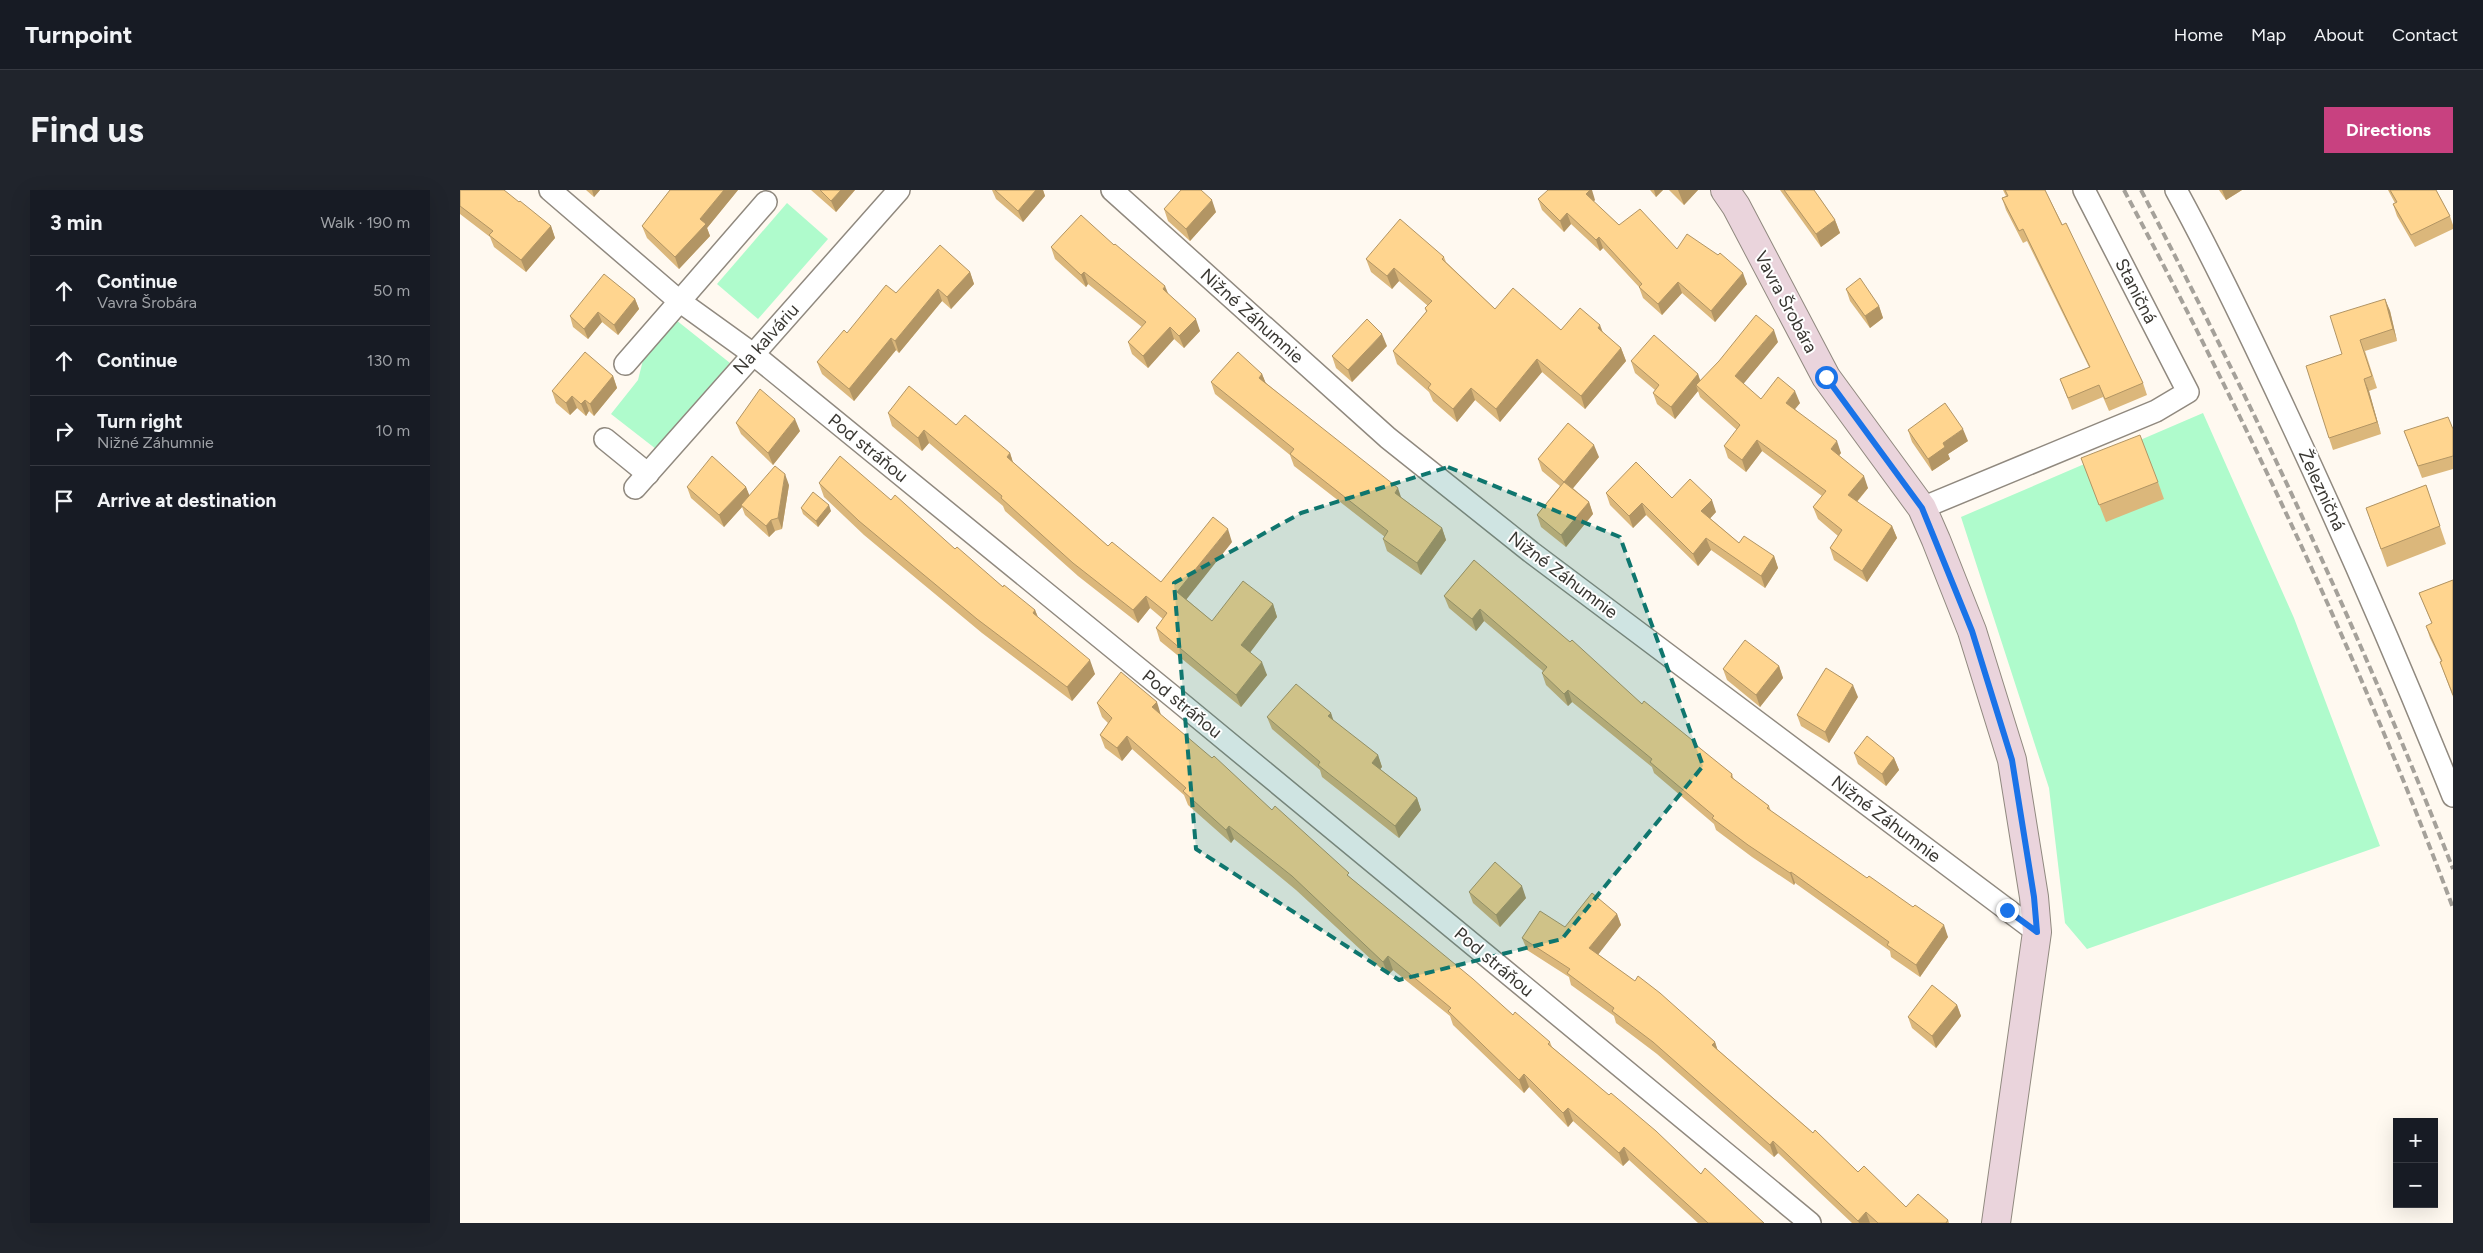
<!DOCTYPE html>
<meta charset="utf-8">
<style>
:root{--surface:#171b24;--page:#20242c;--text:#f1f3f6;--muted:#9ea1a6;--line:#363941;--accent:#c84180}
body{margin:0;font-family:Figtree,sans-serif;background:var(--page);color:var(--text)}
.controls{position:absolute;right:15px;bottom:15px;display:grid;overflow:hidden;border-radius:0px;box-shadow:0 5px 20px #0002}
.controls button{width:45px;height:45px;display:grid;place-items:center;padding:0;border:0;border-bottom:1px solid var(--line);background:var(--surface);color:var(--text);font:25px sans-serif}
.stop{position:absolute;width:15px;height:15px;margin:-11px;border:4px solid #1a73e8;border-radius:50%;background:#fff}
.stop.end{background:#1a73e8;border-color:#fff;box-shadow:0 1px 5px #0008}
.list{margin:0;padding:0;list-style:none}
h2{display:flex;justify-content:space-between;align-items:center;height:65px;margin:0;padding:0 20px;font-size:21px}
h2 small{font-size:16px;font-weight:400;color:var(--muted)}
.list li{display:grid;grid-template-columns:32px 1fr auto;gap:15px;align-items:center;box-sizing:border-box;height:70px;padding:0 20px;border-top:1px solid var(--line)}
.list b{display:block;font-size:19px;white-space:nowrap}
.list p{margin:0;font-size:16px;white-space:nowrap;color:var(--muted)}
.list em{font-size:16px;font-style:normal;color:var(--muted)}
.icon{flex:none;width:28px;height:28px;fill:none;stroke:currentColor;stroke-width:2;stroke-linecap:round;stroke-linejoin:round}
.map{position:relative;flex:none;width:1993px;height:1033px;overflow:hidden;border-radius:0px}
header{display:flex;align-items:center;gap:30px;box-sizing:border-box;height:70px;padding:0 25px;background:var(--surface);border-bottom:1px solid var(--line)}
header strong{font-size:24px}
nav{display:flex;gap:28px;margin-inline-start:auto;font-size:18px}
.intro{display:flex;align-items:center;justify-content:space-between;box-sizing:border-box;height:120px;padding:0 30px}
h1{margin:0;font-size:35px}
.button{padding:12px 22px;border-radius:0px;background:var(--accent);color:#fff;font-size:18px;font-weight:700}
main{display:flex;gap:30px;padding:0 30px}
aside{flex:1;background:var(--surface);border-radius:0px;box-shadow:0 5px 20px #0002}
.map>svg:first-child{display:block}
</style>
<header>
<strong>Turnpoint</strong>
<nav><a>Home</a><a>Map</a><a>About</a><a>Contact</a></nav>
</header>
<div class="intro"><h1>Find us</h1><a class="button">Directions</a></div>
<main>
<aside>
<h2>3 min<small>Walk · 190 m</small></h2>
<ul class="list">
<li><svg class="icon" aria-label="ahead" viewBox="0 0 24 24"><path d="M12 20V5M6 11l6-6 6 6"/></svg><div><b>Continue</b><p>Vavra Šrobára</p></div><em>50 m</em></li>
<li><svg class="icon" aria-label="ahead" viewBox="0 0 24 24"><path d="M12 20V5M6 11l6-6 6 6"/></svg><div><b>Continue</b></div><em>130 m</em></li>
<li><svg class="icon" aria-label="right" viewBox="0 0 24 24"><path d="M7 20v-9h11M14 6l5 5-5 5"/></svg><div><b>Turn right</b><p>Nižné Záhumnie</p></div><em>10 m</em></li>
<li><svg class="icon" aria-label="arrive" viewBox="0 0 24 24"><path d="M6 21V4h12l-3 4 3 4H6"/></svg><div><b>Arrive at destination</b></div></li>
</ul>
</aside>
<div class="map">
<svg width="1993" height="1033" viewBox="0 0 1993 1033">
<rect width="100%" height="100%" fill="#fff9f0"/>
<g fill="#affbcc">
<polygon points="327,13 368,49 298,129 257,94"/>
<polygon points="216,130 270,173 196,259 151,224 178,190 183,170"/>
<polygon points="1743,223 1834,428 1920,656 1627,759 1605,733 1589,598 1501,327"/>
</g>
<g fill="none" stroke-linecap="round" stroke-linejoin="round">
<g stroke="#90897f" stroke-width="24">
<g id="street">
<polyline points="90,0 218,110 293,164 717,510 1350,1033"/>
<polyline points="652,0 928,248 1071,362 1577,742"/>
<path d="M1716,0C1756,73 1792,149 1827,224C1886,350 1941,477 1993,606"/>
<polyline points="165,174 306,12"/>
<polyline points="145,249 188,284"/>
<polyline points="175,298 439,0"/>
<polyline points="1462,318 1696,221 1728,202 1624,0"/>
</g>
</g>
<g stroke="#90897f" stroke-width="30">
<polyline id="secondary" points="1265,0 1276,16 1366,187 1462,318 1476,350 1512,441 1552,570 1574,707 1577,742 1536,1033"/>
</g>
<use href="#street" stroke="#fff" stroke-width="21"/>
<use href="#secondary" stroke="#ead4dc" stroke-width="28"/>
<g stroke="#a5a19a" stroke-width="4" stroke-dasharray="8 4" stroke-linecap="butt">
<path d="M1664,0C1787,232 1901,471 1993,718"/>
<path d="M1681,0C1796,221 1902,446 1993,679"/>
</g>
</g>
<g fill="#dbb77b">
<polygon points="0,0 59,12 91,36 95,48 66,82 34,57 30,47 0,24"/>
<polygon points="126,0 140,0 134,7"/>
<polygon points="210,0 278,0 247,38 250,46 219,79 187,48 182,36"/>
<polygon points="351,0 395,0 376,22"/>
<polygon points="532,0 583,0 585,6 563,32 536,9"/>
<polygon points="1190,0 1203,0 1196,7"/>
<polygon points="1209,0 1238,0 1224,15"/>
<polygon points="1320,0 1354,0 1375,30 1380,43 1361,57"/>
<polygon points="1543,0 1585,0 1683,193 1687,205 1649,221 1643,207 1612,220 1600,189 1629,177 1567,51 1563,53 1546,20 1542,8 1546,6"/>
<polygon points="1759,0 1782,0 1766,10"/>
<polygon points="1928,0 1976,0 1990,26 1993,35 1993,39 1955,57 1937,26 1933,14 1935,13"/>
<polygon points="1078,9 1135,10 1133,12 1159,35 1217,59 1287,94 1255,132 1222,103 1202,125 1183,108 1179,97 1143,58 1140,61 1111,34 1104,42 1082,20"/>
<polygon points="704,19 756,22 730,51 708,31"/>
<polygon points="654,55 708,104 740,141 724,158 714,149 688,178 672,164 668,152 682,137 628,94 626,97 595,69 591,57"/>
<polygon points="984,67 986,72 1035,119 1101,140 1142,142 1161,158 1166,171 1125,219 1082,182 1040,232 1015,210 997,232 973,211 969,202 937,174 933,161 966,122 965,118 968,116 939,91 932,99 911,82 906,69"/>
<polygon points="510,82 514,94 491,119 482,111 439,163 436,160 394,211 362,184 357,172 387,143 436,103"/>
<polygon points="1386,99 1419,116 1423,128 1410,138 1390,111"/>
<polygon points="175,109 179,119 158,145 142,132 128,149 113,137 110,126"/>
<polygon points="1925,109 1930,121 1937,151 1905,161 1917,198 1909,201 1921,244 1873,260 1869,248 1882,164"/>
<polygon points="1318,152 1283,194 1301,209 1340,213 1335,219 1381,263 1379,265 1408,298 1397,312 1432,336 1437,348 1407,392 1374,370 1370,358 1378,346 1358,329 1353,317 1362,306 1302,261 1286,282 1268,268 1264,256 1277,240 1240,207 1238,201 1215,229 1197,214 1193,203 1195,200 1175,183 1171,171 1238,184 1240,190"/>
<polygon points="927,156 892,192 876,178 872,166"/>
<polygon points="802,184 805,192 942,308 982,338 986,350 961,385 927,361 923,349 925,347 834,276 830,265 755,204 751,192"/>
<polygon points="153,186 157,198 134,226 129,221 126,226 117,218 110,225 96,213 92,201"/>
<polygon points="428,223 496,235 550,263 553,272 648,356 701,392 772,352 726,409 752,431 813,414 817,427 790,462 807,485 781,517 700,451 696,438 703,429 690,418 678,433 618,386 545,321 543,316 469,253 462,261 432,236"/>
<polygon points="276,233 340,241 313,275 281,244"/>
<polygon points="1993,239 1993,279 1962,288 1944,241"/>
<polygon points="1448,240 1508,251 1488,264 1490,269 1472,281 1452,252"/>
<polygon points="1139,267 1113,298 1129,312 1133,324 1106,357 1081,337 1077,325 1100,296 1082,281 1078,269"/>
<polygon points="1621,268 1698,292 1704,309 1646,332"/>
<polygon points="359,293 431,310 543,397 575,420 578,427 635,484 612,511 522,443 404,345 364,307"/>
<polygon points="329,295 322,339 315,341 309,347 285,325 282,317 264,337 231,308 227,297 286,297 289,306"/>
<polygon points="1966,295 1986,354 1927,377 1906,318"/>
<polygon points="1146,303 1212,308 1256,322 1250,328 1279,353 1314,366 1318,378 1305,398 1251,360 1238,376 1186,325 1173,338 1150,315"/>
<polygon points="341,318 371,321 358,337 343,324"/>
<polygon points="1014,370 1182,514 1272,584 1274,590 1309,616 1311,621 1488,747 1460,787 1431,767 1430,761 1335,693 1334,695 1292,667 1256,640 1254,634 1194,583 1192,577 1112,512 1108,516 1086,495 1082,483 1083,481 1024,431 1016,441 989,418 984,406"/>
<polygon points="1993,390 1993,507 1980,472 1981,471 1970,448 1966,436 1972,434 1959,403"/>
<polygon points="1319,476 1323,488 1300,517 1267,490 1263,479"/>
<polygon points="1398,507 1369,553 1341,536 1337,525"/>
<polygon points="637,513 701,525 892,689 1053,825 1090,852 1092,857 1241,984 1304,1033 1238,1033 1169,970 1163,976 1113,931 1108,937 1069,897 1064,903 993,835 990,826 933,780 928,785 836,700 774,649 771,653 728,615 724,605 672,559 662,571 645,558 640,545 648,533 642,527"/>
<polygon points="871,523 873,531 918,565 922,577 920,579 957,608 961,620 939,648 862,587 860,580 812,539 807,527"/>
<polygon points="1394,563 1434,568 1439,580 1426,596 1398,574"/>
<polygon points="1009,702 1066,708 1040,737 1013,713"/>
<polygon points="1157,724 1161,735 1138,764 1255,852 1257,859 1398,982 1446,1017 1488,1030 1489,1033 1392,1033 1318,963 1314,967 1197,864 1156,833 1154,826 1111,795 1109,787 1067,760 1062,748"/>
<polygon points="1497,815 1501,826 1476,858 1452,838 1448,827"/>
</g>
<g fill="#b29564">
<polygon points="132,0 140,0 134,7"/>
<polygon points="264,0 278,0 247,38 250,46 219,79 215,67 240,29"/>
<polygon points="381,0 395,0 376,22 371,11"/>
<polygon points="576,0 583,0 585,6 563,32 558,21"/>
<polygon points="1130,0 1132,0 1135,10 1130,15 1126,4"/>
<polygon points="1194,0 1203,0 1196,7"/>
<polygon points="1218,0 1238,0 1224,15"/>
<polygon points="1762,0 1782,0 1766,10"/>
<polygon points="752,10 756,22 730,51 726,39"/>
<polygon points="1107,23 1111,34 1104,42 1100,31"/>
<polygon points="1375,30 1380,43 1361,57 1356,44"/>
<polygon points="91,36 95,48 66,82 61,70"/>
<polygon points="1139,47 1143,58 1140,61 1136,50"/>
<polygon points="934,78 939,91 932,99 927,86"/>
<polygon points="510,82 514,94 491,119 487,107"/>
<polygon points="624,82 628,94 626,97 621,85"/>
<polygon points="1283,83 1287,94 1255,132 1251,121"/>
<polygon points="1218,92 1222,103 1202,125 1198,114"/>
<polygon points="705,96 710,108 703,99"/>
<polygon points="478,99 482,111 439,163 435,151"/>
<polygon points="175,109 179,119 158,145 154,135"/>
<polygon points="1925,109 1930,121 1937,151 1933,139"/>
<polygon points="1419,116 1423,128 1410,138 1405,126"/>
<polygon points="138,122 142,132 128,149 124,139"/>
<polygon points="736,129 740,141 724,158 719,146"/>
<polygon points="1140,135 1145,148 1138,138"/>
<polygon points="710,137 714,149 688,178 683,166"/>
<polygon points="1314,140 1318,152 1280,198 1275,186"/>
<polygon points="922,144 927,156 892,192 888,180"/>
<polygon points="431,148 436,160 394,211 389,199"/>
<polygon points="1161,158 1166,171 1125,219 1121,206"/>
<polygon points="1077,169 1082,182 1040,232 1036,219"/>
<polygon points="802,184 807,196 799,188"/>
<polygon points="1238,184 1242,196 1236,195 1238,201 1215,229 1211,217"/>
<polygon points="153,186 157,198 134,226 130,214"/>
<polygon points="1904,189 1909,201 1921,244 1917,232"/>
<polygon points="1011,198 1015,210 997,232 993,219"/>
<polygon points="1335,201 1340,213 1330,225 1326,213"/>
<polygon points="112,206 117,218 110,225 106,213"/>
<polygon points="125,210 129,221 126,226 121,214"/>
<polygon points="335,229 340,241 313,275 308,263"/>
<polygon points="1503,239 1508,251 1488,264 1490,269 1472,281 1468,269 1483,253"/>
<polygon points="464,240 469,253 462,261 458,248"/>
<polygon points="1297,250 1302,261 1286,282 1282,270"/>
<polygon points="1377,251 1381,263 1375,271 1371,259"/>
<polygon points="1134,255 1139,267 1109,303 1104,292"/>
<polygon points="550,263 554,276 547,267"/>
<polygon points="325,284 329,295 322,339 318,328"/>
<polygon points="1404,286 1408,298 1392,317 1388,305"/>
<polygon points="286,297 291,309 281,315 282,317 264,337 259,325"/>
<polygon points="938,298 942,310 935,303"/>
<polygon points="1252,310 1256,322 1246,333 1241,321"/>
<polygon points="1129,312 1133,324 1106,357 1101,345"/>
<polygon points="1182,313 1186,325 1173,338 1169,326"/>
<polygon points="369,315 371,321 358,337 356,331"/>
<polygon points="311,330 315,341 309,347 306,336"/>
<polygon points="1432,336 1437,348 1407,392 1402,381"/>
<polygon points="982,338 986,350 961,385 957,373"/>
<polygon points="768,339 772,352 722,415 717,402"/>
<polygon points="1246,348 1251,360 1238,376 1233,364"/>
<polygon points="1314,366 1318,378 1305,398 1301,386"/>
<polygon points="686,406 690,418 678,433 673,420"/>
<polygon points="813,414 817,427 786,468 781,455"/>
<polygon points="1020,419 1024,431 1016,441 1012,429"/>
<polygon points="575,420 580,433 573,423"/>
<polygon points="630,470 635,484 612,511 607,497"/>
<polygon points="802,472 807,485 781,517 776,505"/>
<polygon points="1319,476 1323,488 1300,517 1296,505"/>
<polygon points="1393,495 1398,507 1369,553 1365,542"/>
<polygon points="1108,500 1112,512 1108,516 1104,504"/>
<polygon points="697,512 701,525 692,517"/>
<polygon points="871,523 875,535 868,526"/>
<polygon points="667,546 672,559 662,571 657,558"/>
<polygon points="918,565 922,577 916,584 912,573"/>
<polygon points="1434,568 1439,580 1426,596 1422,584"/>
<polygon points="957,608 961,620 939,648 935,636"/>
<polygon points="769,636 774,649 771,653 766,640"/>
<polygon points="1331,682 1335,693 1334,695 1330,683"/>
<polygon points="1062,696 1066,708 1040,737 1036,725"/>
<polygon points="1157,724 1161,735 1134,770 1129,758"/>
<polygon points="1484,735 1488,747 1460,787 1456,775"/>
<polygon points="928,766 933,780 928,785 923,772"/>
<polygon points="1497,815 1501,826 1476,858 1472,846"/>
<polygon points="1255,852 1259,864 1252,855"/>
<polygon points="1064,884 1069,897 1064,903 1059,890"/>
<polygon points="1108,918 1113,931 1108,937 1103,923"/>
<polygon points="1313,951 1318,963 1314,967 1310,955"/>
<polygon points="1164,957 1169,970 1163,976 1159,963"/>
<polygon points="1406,1022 1410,1033 1399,1033 1398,1031"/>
</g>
<g fill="#ffd58f" stroke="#b29564">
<polygon points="0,0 44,0 59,12 60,11 91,36 61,70 29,45 33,41 0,16"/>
<polygon points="210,0 264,0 240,29 246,34 215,67 182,36"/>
<polygon points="360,0 381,0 371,11"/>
<polygon points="535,0 576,0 558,21"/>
<polygon points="721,0 741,0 752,10 726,39 704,19"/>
<polygon points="1088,0 1130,0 1126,4 1159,35 1180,19 1217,59 1227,44 1258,65 1260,63 1283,83 1251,121 1218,92 1198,114 1179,97 1182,94 1139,47 1136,50 1107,23 1100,31 1078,9"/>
<polygon points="1324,0 1354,0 1375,30 1356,44"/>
<polygon points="1545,0 1585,0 1602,35 1606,33 1683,193 1645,209 1639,195 1608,208 1600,189 1630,177 1563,39 1559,41 1542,8 1548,6"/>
<polygon points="1930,0 1976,0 1990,26 1951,45 1933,14 1937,12"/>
<polygon points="621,25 654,55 655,54 705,96 703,99 736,129 719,146 710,137 683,166 668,152 686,132 624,82 621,85 591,57"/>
<polygon points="940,29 984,67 982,69 1035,119 1053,98 1101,140 1120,118 1140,135 1138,138 1161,158 1121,206 1077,169 1036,219 1011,198 993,219 968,198 971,194 933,161 967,121 965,118 972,111 934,78 927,86 906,69"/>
<polygon points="480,55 510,82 487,107 478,99 435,151 431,148 389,199 357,172 384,140 387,143 426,95 436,103"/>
<polygon points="144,84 175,109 154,135 138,122 124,139 110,126"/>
<polygon points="1400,88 1419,116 1405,126 1386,99"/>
<polygon points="1925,109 1933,139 1900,150 1912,186 1904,189 1917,232 1869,248 1846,176 1882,164 1870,126"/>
<polygon points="1296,125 1314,140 1275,186 1301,209 1318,187 1335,201 1326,213 1377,251 1371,259 1404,286 1388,305 1432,336 1402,381 1370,358 1382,340 1353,317 1366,301 1297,250 1282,270 1264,256 1280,235 1236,195 1259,171"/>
<polygon points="907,129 922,144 888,180 872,166"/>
<polygon points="1194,145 1238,184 1211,217 1193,203 1199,195 1171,171"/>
<polygon points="125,162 153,186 130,214 125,210 121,214 112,206 106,213 92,201"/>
<polygon points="778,162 802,184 799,188 938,298 935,303 982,338 957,373 923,349 928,341 830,264 834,259 751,192"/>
<polygon points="449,196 496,235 505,225 550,263 547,267 648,356 652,352 701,392 753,327 768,339 717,402 752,431 783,391 813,414 781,455 802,472 776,505 696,438 707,423 686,406 673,420 613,373 541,308 542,306 464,240 458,248 428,223"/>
<polygon points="300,199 335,229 308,263 276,233"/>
<polygon points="1485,213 1503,239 1483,253 1485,257 1468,269 1448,240"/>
<polygon points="1988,227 1993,239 1993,266 1958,276 1944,241"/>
<polygon points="1108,233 1134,255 1104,292 1078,269"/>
<polygon points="1680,245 1698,292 1639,315 1621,268"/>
<polygon points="252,266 286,297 259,325 227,297"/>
<polygon points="380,266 431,310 435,305 495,359 497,357 543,397 544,395 575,420 573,423 630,470 607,497 517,429 399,331 359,293"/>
<polygon points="1176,272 1212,308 1230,289 1252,310 1241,321 1279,353 1284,346 1314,366 1301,386 1246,348 1233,364 1182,313 1169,326 1146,303"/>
<polygon points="315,276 325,284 318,328 311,330 306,336 281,315"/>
<polygon points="1104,292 1129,312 1101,345 1077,325"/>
<polygon points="1966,295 1980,336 1921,359 1906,318"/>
<polygon points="353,302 369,315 356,331 341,318"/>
<polygon points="1014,370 1110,452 1112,450 1182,514 1184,511 1237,554 1236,555 1272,584 1271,587 1309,616 1307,618 1407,688 1409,686 1453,717 1455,715 1484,735 1456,775 1427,755 1429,752 1331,682 1330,683 1288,655 1252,628 1254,626 1190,572 1192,569 1108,500 1104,504 1082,483 1087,477 1020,419 1012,429 984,406"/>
<polygon points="1993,390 1993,505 1980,472 1982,471 1966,436 1972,433 1959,403"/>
<polygon points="1285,450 1319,476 1296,505 1263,479"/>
<polygon points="1366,478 1393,495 1365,542 1337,525"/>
<polygon points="661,482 697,512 692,517 752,568 754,566 812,620 815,616 889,683 887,685 1013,789 1053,825 1055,822 1090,852 1088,854 1149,905 1151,903 1196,941 1241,984 1245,978 1304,1033 1248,1033 1164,957 1159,963 1108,918 1103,923 1064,884 1059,890 988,821 991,818 928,766 923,772 832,686 769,636 766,640 723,601 726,598 667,546 657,558 640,545 652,528 637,513"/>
<polygon points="836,494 871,523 868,526 918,565 912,573 957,608 935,636 858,575 860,572 807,527"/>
<polygon points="1407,546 1434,568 1422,584 1394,563"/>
<polygon points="1035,672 1062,696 1036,725 1009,702"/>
<polygon points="1132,703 1157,724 1129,758 1175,791 1178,786 1200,803 1255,852 1252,855 1353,943 1355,940 1398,982 1404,976 1446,1017 1458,1004 1488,1030 1486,1033 1418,1033 1406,1022 1398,1031 1313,951 1310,955 1193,852 1152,821 1154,818 1107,783 1110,779 1062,748 1080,721 1105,737"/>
<polygon points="1472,795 1497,815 1472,846 1448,827"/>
</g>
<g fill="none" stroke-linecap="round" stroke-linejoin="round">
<polyline stroke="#1a73e8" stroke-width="6" points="1366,187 1462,318 1512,441 1552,570 1574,707 1577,742 1547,720"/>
</g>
<path fill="#0f766e" fill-opacity="0.2" stroke="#0f766e" stroke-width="4" stroke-dasharray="10 6" stroke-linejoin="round" d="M988,277L1160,347L1243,576L1102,749L939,790L736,659L714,393L841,323Z"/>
<g text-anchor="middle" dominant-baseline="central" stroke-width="4" stroke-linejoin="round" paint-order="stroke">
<g font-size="18" fill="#393732" stroke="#fff">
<text transform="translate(1676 101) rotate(63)">Staničná</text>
<text transform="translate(1326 112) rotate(62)">Vavra Šrobára</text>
<text transform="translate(792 126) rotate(42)">Nižné Záhumnie</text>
<text transform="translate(306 149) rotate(-48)">Na kalváriu</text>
<text transform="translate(408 258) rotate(39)">Pod stráňou</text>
<text transform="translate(1862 300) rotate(65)">Železničná</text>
<text transform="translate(1103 385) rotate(37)">Nižné Záhumnie</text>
<text transform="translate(722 514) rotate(39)">Pod stráňou</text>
<text transform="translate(1426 629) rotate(37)">Nižné Záhumnie</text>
<text transform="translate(1034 772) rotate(40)">Pod stráňou</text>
</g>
</g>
</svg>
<div class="controls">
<button>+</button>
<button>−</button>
</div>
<div class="stop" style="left:1366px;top:187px"></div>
<div class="stop end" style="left:1547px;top:720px"></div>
</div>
</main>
